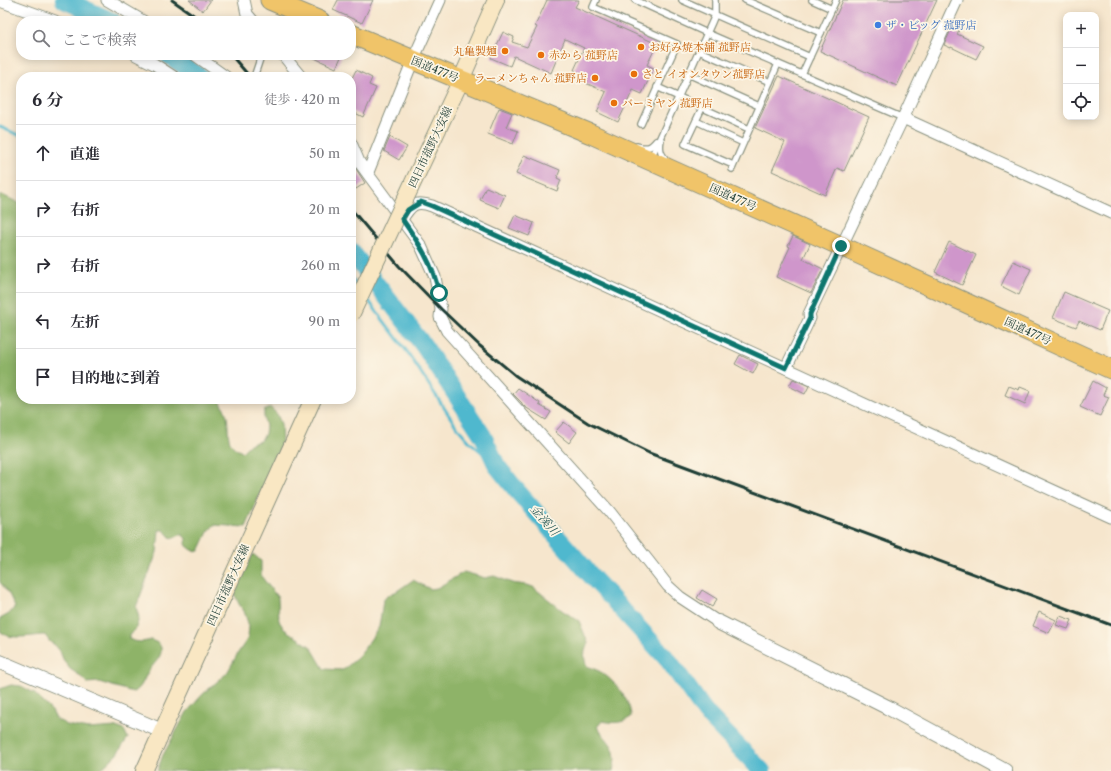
<!DOCTYPE html>
<html lang="ja">
<meta charset="utf-8">
<style>
:root{--surface:#fff;--page:#f7f7f7;--text:#2b2b33;--muted:#7c7c81;--line:#e1e1e2}
body{margin:0;font-family:"Libre Caslon Text","Noto Serif JP",serif;background:var(--page);color:var(--text)}
.controls{position:absolute;right:12px;top:12px;display:grid;overflow:hidden;border-radius:8px;box-shadow:0 2px 10px #0003}
.controls button{width:36px;height:36px;display:grid;place-items:center;padding:0;border:0;border-bottom:1px solid var(--line);background:var(--surface);color:var(--text);font:20px sans-serif}
.stop{position:absolute;width:12px;height:12px;margin:-9px;border:3px solid #0f766e;border-radius:50%;background:#fff}
.stop.end{background:#0f766e;border-color:#fff;box-shadow:0 1px 4px #0008}
.list{margin:0;padding:0;list-style:none}
h2{display:flex;justify-content:space-between;align-items:center;height:52px;margin:0;padding:0 16px;font-size:17px}
h2 small{font-size:13px;font-weight:400;color:var(--muted)}
.list li{display:grid;grid-template-columns:26px 1fr auto;gap:12px;align-items:center;box-sizing:border-box;height:56px;padding:0 16px;border-top:1px solid var(--line)}
.list b{display:block;font-size:15px;white-space:nowrap}
.list em{font-size:13px;font-style:normal;color:var(--muted)}
.icon{flex:none;width:22px;height:22px;fill:none;stroke:currentColor;stroke-width:2;stroke-linecap:round;stroke-linejoin:round}
.map{position:relative;flex:none;width:1111px;height:771px;overflow:hidden}
.search{position:absolute;background:var(--surface);box-shadow:0 2px 10px #0003;left:16px;top:16px;width:340px;height:44px;display:flex;align-items:center;gap:10px;box-sizing:border-box;padding:0 14px;border-radius:16px;color:var(--muted);font-size:15px}
.panel{position:absolute;background:var(--surface);box-shadow:0 2px 10px #0003;left:16px;top:72px;width:340px;height:332px;border-radius:16px}
.map>svg:first-child{display:block}
</style>
<div class="map">
<svg width="1111" height="771" viewBox="0 0 1111 771">
<rect width="100%" height="100%" fill="#fcf5e5"/>
<filter id="ink" filterUnits="userSpaceOnUse"><feTurbulence type="fractalNoise" baseFrequency=".025" numOctaves="2"/><feDisplacementMap in="SourceGraphic" scale="8" xChannelSelector="R" yChannelSelector="G"/><feConvolveMatrix kernelMatrix="1 2 1 2 8 2 1 2 1" color-interpolation-filters="sRGB"/></filter>
<filter id="wash" filterUnits="userSpaceOnUse"><feTurbulence type="fractalNoise" baseFrequency=".012" numOctaves="4" result="noise"/><feDisplacementMap in="SourceGraphic" scale="16" xChannelSelector="R" yChannelSelector="G"/><feGaussianBlur stdDeviation="0.9" result="paint"/><feColorMatrix in="noise" values="0 0 0 0 0 0 0 0 0 0 0 0 0 0 0 0 0 1.4 0 .05"/><feComposite in="paint" operator="in"/></filter>
<g filter="url(#wash)">
<rect width="100%" height="100%" fill="#f6e6cd"/>
<g fill="#8eb368" stroke="#56784e">
<path d="M0,194L21,204V399H219C222,404 226,411 227,417C230,434 224,444 242,452L250,444L260,441L265,434L266,426L264,419V411L270,407L277,414L281,424L282,444L246,527L214,525L208,532L199,551L192,550L186,545V538L181,534L174,538L170,537L164,530H159L157,552L136,607L139,618L135,630L129,635V639C137,643 144,642 151,640C155,642 160,643 161,648C163,657 152,665 148,672C143,680 142,689 133,692L99,682L87,683L79,675L70,669L63,659L60,651L55,645L50,642L45,635C35,635 8,641 1,632C0,629 0,623 0,619L9,614L15,607L9,594L0,582Z"/>
<path d="M253,554L261,561V576L278,598L279,621L284,629L311,647L324,669L343,670L356,659L364,649L379,627L383,601L387,596L397,591L413,580L430,589L437,588L464,572L485,578L494,576L512,583L526,585L533,587L563,611L579,621L588,643C584,651 583,658 587,666C591,668 595,669 599,671C613,679 631,700 631,717C621,724 613,723 602,721L597,727C609,744 619,747 613,771H157L163,755L187,712L202,695L227,673L238,653L248,638L249,626L244,611L239,604L234,593Z"/>
<polygon points="11,685 21,686 34,693 52,711 56,719 67,725 88,729 116,727 124,730 128,738 116,755 99,771 0,771 0,689"/>
</g>
<g fill="none" stroke-linecap="round" stroke-linejoin="round">
<g stroke="#50b8ce" stroke-width="3">
<polyline points="0,127 21,136"/>
<polyline points="351,277 358,287"/>
<polyline points="365,296 408,353 456,426 469,441 497,466"/>
</g>
<g stroke="#50b8ce" stroke-width="18">
<polyline points="64,0 112,21"/>
<polyline points="168,55 201,77"/>
<polyline points="351,251 424,346 483,436 497,466 518,492 593,578 669,661 706,713 762,771"/>
</g>
</g>
<g id="blocks">
<g fill="#cf96cb">
<polygon points="189,0 211,0 203,11"/>
<polygon points="338,0 373,0 362,23 333,10"/>
<polygon points="547,0 579,0 575,7 657,44 647,65 654,68 642,94 633,90 618,122 597,112 606,92 581,81 583,75 574,70 584,48 565,39 551,73 514,56 510,66 491,58 503,32 514,37 512,42 527,47 537,27 535,26"/>
<polygon points="843,0 937,0 897,86 820,51"/>
<polygon points="955,21 962,24 957,34 983,46 976,59 951,47 951,48 944,45"/>
<polygon points="308,55 342,55 336,68"/>
<polygon points="356,70 372,78 369,85 376,88 363,117 351,111 351,80"/>
<polygon points="779,76 869,117 844,171 837,168 825,195 772,171 785,142 755,128"/>
<polygon points="499,108 512,113 506,127 518,131 513,144 488,134"/>
<polygon points="390,137 407,147 399,160 384,151"/>
<polygon points="524,155 560,170 557,178 561,180 557,191 516,174"/>
<polygon points="351,161 365,183 356,189 351,182"/>
<polygon points="486,187 505,195 499,208 480,200"/>
<polygon points="515,215 534,223 529,236 509,228"/>
<polygon points="793,236 810,244 803,259 823,269 811,293 776,277 790,247 788,246"/>
<polygon points="949,242 976,255 962,285 935,272"/>
<polygon points="1013,261 1031,269 1019,295 1001,286"/>
<polygon points="1064,292 1108,311 1100,330 1079,321 1076,327 1053,318"/>
<polygon points="740,355 758,364 753,374 735,364"/>
<polygon points="793,379 809,386 805,394 789,386"/>
<polygon points="1093,381 1106,388 1103,395 1109,397 1100,416 1080,407"/>
<polygon points="1009,386 1019,390 1020,387 1030,391 1025,404 1005,395"/>
<polygon points="518,388 540,403 539,405 551,412 546,420 525,407 522,404 522,403 513,394"/>
<polygon points="564,422 577,432 569,443 555,432"/>
<polygon points="702,590 717,599 712,607 697,598"/>
<polygon points="1039,612 1056,620 1049,633 1033,626"/>
<polygon points="1060,616 1072,620 1068,629 1056,625"/>
</g>
</g>
</g>
<g filter="url(#ink)">
<use href="#blocks" fill-opacity="0" stroke="#8a9280" stroke-width="1"/>
<g fill="none" stroke-linecap="round" stroke-linejoin="round">
<g stroke="#8a9280" stroke-width="8">
<g id="service">
<polyline points="596,0 593,7 677,44 641,124"/>
<polyline points="635,0 707,33 903,118"/>
<polyline points="682,0 810,57"/>
<polyline points="745,0 821,33"/>
<polyline points="812,0 832,9"/>
<polyline points="699,51 770,82"/>
<polyline points="688,74 759,106"/>
<polyline points="802,74 836,0"/>
<polyline points="254,77 260,59 263,55"/>
<polyline points="657,87 749,129"/>
<polyline points="702,108 685,144 733,165"/>
<polyline points="696,121 743,143"/>
<path d="M661,140C659,150 661,154 667,161"/>
<path d="M637,146C646,148 650,149 656,141"/>
<polyline points="651,158 712,22 715,15 715,0"/>
<polyline points="732,169 778,64"/>
</g>
</g>
<g stroke="#8a9280" stroke-width="13">
<g id="minor">
<polyline points="107,0 143,21"/>
<polyline points="244,0 247,14 253,21"/>
<polyline points="0,1 55,21"/>
<polyline points="136,55 154,64 174,77"/>
<polyline points="195,55 226,77"/>
<polyline points="283,55 301,77"/>
<polyline points="903,118 1111,213"/>
<polyline points="351,143 359,162 421,246 435,277 441,309 440,317 447,331 609,511 668,586 680,597 718,622"/>
<polyline points="368,172 413,60 440,0"/>
<path d="M402,219C411,205 415,200 432,206L1111,517"/>
<polyline points="786,368 810,318 809,314 903,118 957,0"/>
</g>
</g>
<g stroke="#8a9280" stroke-width="16">
<g id="tertiary">
<polyline points="718,622 887,707 1005,771"/>
<polyline points="0,662 162,731"/>
</g>
</g>
<g stroke="#8a9280" stroke-width="18">
<g id="secondary">
<polyline points="431,144 461,80 496,0"/>
<polyline points="144,771 313,399"/>
</g>
</g>
<g stroke="#8a9280" stroke-width="21">
<g id="trunk">
<polyline points="270,0 320,21"/>
<polyline points="351,34 591,134 841,246 1111,369"/>
</g>
</g>
<use href="#service" stroke="#fff" stroke-width="5.5"/>
<use href="#minor" stroke="#fff" stroke-width="11"/>
<use href="#tertiary" stroke="#fff" stroke-width="14"/>
<use href="#secondary" stroke="#f9e7c3" stroke-width="16"/>
<use href="#trunk" stroke="#f0c469" stroke-width="19"/>
<g stroke="#1f3d34" stroke-width="3">
<polyline points="172,0 192,14 200,21"/>
<polyline points="231,55 250,77"/>
<polyline points="351,209 399,266 441,309 480,346 516,376 588,423 649,453 1111,625"/>
</g>
<g stroke="#8a9280" stroke-width="18" stroke-linecap="butt">
<polyline id="secondary-bridge" points="351,315 431,144"/>
</g>
<use href="#secondary-bridge" stroke="#f9e7c3" stroke-width="16"/>
</g>
</g>
<g fill="none" stroke-linecap="round" stroke-linejoin="round" filter="url(#ink)">
<path stroke="#0f766e" stroke-width="5" d="M439,293C433,264 419,243 402,219L408,210L421,202L432,206L786,368L810,318V314L841,246"/>
</g>
<circle fill="#3f7fe0" stroke="#fcf5e5" stroke-width="1.5" cx="878" cy="25" r="4"/>
<g fill="#e8710a" stroke="#fcf5e5" stroke-width="1.5">
<circle cx="641" cy="47" r="4"/>
<circle cx="505" cy="51" r="4"/>
<circle cx="541" cy="55" r="4"/>
<circle cx="634" cy="74" r="4"/>
<circle cx="595" cy="78" r="4"/>
<circle cx="614" cy="103" r="4"/>
</g>
<g text-anchor="middle" dominant-baseline="central" stroke-width="3.5" stroke-linejoin="round" paint-order="stroke">
<g font-size="11" fill="#366cbe" stroke="#fcf5e5" text-anchor="start">
<text x="886" y="25">ザ・ビッグ 菰野店</text>
</g>
<g font-size="11" fill="#c56008" stroke="#fcf5e5" text-anchor="start">
<text x="649" y="47">お好み焼本舗 菰野店</text>
<text x="497" y="51" text-anchor="end">丸亀製麺</text>
<text x="549" y="55">赤から 菰野店</text>
<text x="642" y="74">さと イオンタウン菰野店</text>
<text x="587" y="78" text-anchor="end">ラーメンちゃん 菰野店</text>
<text x="622" y="103">バーミヤン 菰野店</text>
</g>
<g font-size="11" fill="#1f3d34" stroke="#fcf5e5">
<text transform="translate(435 69) rotate(22)">国道477号</text>
<text transform="translate(430 147) rotate(-65)">四日市菰野大安線</text>
<text transform="translate(733 197) rotate(24)">国道477号</text>
<text transform="translate(1028 331) rotate(25)">国道477号</text>
<text transform="translate(228 585) rotate(-66)">四日市菰野大安線</text>
</g>
<g font-size="12" font-style="italic" fill="#2b5c5a" stroke="#fcf5e5">
<text transform="translate(545 520) rotate(49)">金溪川</text>
</g>
</g>
</svg>
<div class="controls">
<button>+</button>
<button>−</button>
<button><svg class="icon" aria-label="locate" viewBox="0 0 24 24"><circle cx="12" cy="12" r="6"/><path d="M12 2v4M12 18v4M2 12h4M18 12h4"/></svg></button>
</div>
<div class="stop" style="left:439px;top:293px"></div>
<div class="stop end" style="left:841px;top:246px"></div>
<div class="search"><svg class="icon" aria-label="search" viewBox="0 0 24 24"><circle cx="10" cy="10" r="6"/><path d="M15 15l6 6"/></svg>ここで検索</div>
<section class="panel">
<h2>6 分<small>徒歩 · 420 m</small></h2>
<ul class="list">
<li><svg class="icon" aria-label="ahead" viewBox="0 0 24 24"><path d="M12 20V5M6 11l6-6 6 6"/></svg><div><b>直進</b></div><em>50 m</em></li>
<li><svg class="icon" aria-label="right" viewBox="0 0 24 24"><path d="M7 20v-9h11M14 6l5 5-5 5"/></svg><div><b>右折</b></div><em>20 m</em></li>
<li><svg class="icon" aria-label="right" viewBox="0 0 24 24"><path d="M7 20v-9h11M14 6l5 5-5 5"/></svg><div><b>右折</b></div><em>260 m</em></li>
<li><svg class="icon" aria-label="left" viewBox="0 0 24 24"><path d="M17 20v-9H6M10 6l-5 5 5 5"/></svg><div><b>左折</b></div><em>90 m</em></li>
<li><svg class="icon" aria-label="arrive" viewBox="0 0 24 24"><path d="M6 21V4h12l-3 4 3 4H6"/></svg><div><b>目的地に到着</b></div></li>
</ul>
</section>
</div>
